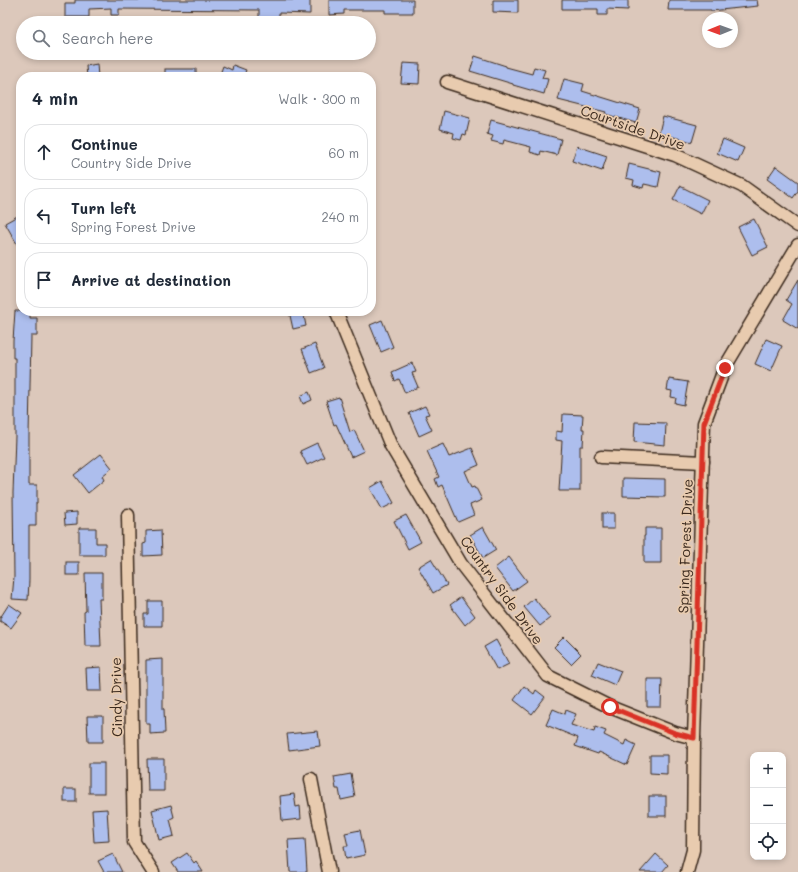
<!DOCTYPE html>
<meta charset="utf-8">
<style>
:root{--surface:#fff;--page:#f6f6f7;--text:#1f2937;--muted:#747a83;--line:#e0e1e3}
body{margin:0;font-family:Mali,sans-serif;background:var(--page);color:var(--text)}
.controls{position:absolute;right:12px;bottom:12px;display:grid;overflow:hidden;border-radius:8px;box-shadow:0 2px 6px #0003}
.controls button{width:36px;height:36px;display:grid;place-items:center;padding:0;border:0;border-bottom:1px solid var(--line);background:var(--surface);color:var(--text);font:20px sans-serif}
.compass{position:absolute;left:702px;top:12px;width:36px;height:36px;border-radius:50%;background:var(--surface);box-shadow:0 2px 6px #0003;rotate:269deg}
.stop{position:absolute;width:12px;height:12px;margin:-9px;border:3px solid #d93025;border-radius:50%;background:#fff}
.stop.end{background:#d93025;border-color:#fff;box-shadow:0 1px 4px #0008}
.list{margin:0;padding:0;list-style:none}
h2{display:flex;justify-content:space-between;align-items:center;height:52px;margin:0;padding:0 16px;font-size:17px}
h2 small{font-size:13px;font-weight:400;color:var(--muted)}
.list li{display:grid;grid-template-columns:26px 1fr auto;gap:12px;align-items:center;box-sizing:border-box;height:56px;margin:0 8px 8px;padding:0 8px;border:1px solid var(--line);border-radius:16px}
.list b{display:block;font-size:15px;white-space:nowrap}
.list p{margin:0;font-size:13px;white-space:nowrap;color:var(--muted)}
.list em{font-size:13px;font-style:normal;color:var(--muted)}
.icon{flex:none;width:22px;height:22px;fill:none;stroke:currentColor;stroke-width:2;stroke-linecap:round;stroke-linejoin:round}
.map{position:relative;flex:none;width:798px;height:872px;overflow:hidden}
.search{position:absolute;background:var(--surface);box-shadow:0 2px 6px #0003;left:16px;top:16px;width:360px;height:44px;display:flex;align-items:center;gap:10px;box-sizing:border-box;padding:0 14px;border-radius:22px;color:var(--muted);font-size:15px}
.panel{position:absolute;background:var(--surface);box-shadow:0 2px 6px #0003;left:16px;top:72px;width:360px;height:244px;border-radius:16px}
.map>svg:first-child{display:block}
</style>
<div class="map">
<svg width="798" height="872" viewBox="0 0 798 872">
<rect width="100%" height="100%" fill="#dcc8bb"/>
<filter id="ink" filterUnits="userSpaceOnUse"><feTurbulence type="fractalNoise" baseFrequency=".025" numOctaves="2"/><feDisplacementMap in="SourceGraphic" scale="8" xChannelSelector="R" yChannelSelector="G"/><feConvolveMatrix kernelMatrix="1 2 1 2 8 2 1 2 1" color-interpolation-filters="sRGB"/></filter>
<g filter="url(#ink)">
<g fill="#adbeed" stroke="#3b2a1e">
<polygon points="75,0 310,0 310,14 279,13 279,18 259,18 259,10 119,9 119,15 111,15 111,8 89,9 89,17 65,17 65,3 75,3"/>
<polygon points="329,0 413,0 413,13 385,13 385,10 344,10 344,14 329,15"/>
<polygon points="493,0 518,0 518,13 493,12"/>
<polygon points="562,0 628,0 628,10 607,9 607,15 598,15 598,9 562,9"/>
<polygon points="669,0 757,0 758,6 711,11 711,10 668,10"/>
<polygon points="475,56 506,66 506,67 532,74 534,67 545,70 542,78 548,79 544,94 513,85 513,84 470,71"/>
<polygon points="403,63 420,64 419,84 401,83"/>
<polygon points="97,64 98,77 87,77 86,66"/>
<polygon points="233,65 246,70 244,75 249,77 219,77 223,66 232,70"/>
<rect x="165" y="69" width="31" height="8"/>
<polygon points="564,79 584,84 582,91 640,109 636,123 605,114 606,112 558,100"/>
<polygon points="444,111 470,118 466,135 463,134 461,140 453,138 454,133 440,129"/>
<polygon points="663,116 697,125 692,142 659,133"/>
<polygon points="491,120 561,139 557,155 541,151 540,155 530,152 531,147 504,140 503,144 491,141 493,136 487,134"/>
<polygon points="723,139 744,148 738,162 717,153"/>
<polygon points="577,146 607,156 602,171 572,161"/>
<polygon points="629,164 661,172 658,187 644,184 643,188 633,185 634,180 626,178"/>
<polygon points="776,166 798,182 798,191 793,198 767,179"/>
<polygon points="680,186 708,200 701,214 673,200"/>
<polygon points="21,214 21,251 5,223"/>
<polygon points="754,219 768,247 752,255 738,227"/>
<polygon points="798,280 798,329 783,320 792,304 786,300"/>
<polygon points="15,311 30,311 30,318 37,318 37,336 31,336 29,436 29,485 37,485 37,503 36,503 36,526 29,526 29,580 28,600 12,599 14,577 13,493 15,436 15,358 13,358 13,341"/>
<polygon points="289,311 303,311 306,326 293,329"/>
<polygon points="382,320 393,347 381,352 370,325"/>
<polygon points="766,339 782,346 771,371 755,364"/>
<polygon points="315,344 324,368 311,373 302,349"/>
<polygon points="412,363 416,372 412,373 418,387 405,393 399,379 395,381 392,372"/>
<polygon points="669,379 688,382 684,405 675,403 676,398 671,397 672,391 667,390"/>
<polygon points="309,392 312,400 303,404 300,396"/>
<polygon points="339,397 350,432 354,430 364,451 351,457 336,424 334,425 326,401"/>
<polygon points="425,406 429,414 425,415 432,430 419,436 409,413"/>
<polygon points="563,414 583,415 582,429 584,429 583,446 580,446 580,491 559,491 562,441 556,440 556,431 562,432"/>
<polygon points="635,422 666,423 665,445 634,442"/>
<polygon points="317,443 324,457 307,465 300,451"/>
<polygon points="443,444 449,457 472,448 479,465 465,471 472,487 475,486 482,500 470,505 474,515 458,522 442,485 438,487 435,479 439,477 427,451"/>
<polygon points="101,454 112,468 102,476 104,480 88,493 74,475"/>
<polygon points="623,478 665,479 665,497 623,496"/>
<polygon points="382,481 394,503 382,509 370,488"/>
<polygon points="77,512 77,524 65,525 64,513"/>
<rect x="602" y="513" width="12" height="16"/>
<polygon points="406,515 421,542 408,549 394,521"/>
<polygon points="483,527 496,550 483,558 470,535"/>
<polygon points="79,528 96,528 96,543 105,543 105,555 79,555"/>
<polygon points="645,528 661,528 661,563 644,563 644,536 645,536"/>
<polygon points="161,530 162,555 143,556 143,544 146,543 146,531"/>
<polygon points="509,557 527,581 513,591 495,568"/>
<polygon points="431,559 447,585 433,593 418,567"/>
<rect x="66" y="562" width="13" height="13"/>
<polygon points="85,573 102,573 102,599 99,599 101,646 85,646 84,612 86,611"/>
<polygon points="461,597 475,616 465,625 450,605"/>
<polygon points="534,598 550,618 540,626 524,607"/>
<polygon points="148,601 162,601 162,626 144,626 144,614 148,614"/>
<polygon points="9,604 22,613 11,628 0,621 0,618"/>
<polygon points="564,637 581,654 571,664 554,647"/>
<polygon points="496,640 509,664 497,670 484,647"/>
<polygon points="163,659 163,709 164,709 165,733 150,734 150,724 146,724 146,660"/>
<polygon points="598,662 621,671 615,685 592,675"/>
<polygon points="101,667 102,691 87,691 86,668"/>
<polygon points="647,679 662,679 661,707 647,707"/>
<polygon points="524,686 534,694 536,690 545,697 532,714 514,700"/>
<polygon points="553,709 565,714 566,710 576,714 571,725 594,732 595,727 606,731 604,735 624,745 626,740 636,745 627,765 599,752 598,754 575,746 578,738 546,725"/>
<polygon points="87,716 103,716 103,742 88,742"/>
<polygon points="318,731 320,746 289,750 287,734"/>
<polygon points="650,755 667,755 667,774 650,773"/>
<polygon points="147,759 164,759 164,791 148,791"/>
<rect x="89" y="763" width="15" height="30"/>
<polygon points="351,774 355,797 341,800 339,789 336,789 334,777"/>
<rect x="64" y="789" width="12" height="13"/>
<polygon points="294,794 296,807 300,806 301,819 282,821 280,796"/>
<rect x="649" y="796" width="17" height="20"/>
<polygon points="171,805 174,817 170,819 174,836 159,840 152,810"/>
<polygon points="107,809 109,841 94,842 92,810"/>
<polygon points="360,830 365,855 346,859 344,846 348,846 345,833"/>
<polygon points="305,839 307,872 290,872 288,840"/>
<polygon points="187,853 194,863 196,861 203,872 178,872 172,863"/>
<polygon points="113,854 122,872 104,872 98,861"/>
<polygon points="656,854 668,865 662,872 640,872"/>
</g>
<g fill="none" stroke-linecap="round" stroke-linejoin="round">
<g stroke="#3b2a1e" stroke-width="15">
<g id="minor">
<polyline points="447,82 675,155 742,186 798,226"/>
<polyline points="336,311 391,446 461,564 548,676 610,707 675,733 694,738"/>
<polyline points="601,457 703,462"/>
<polyline points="128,515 134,842 153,872"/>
<polyline points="311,779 329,872"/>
<polyline points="687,872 693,850 694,738 704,423 725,367 798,245"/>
</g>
</g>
<use href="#minor" stroke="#e8cbaf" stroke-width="12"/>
</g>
</g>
<g fill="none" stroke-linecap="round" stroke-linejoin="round" filter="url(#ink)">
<polyline stroke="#d93025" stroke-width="5" points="610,707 675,733 694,738 704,423 725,368"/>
</g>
<g text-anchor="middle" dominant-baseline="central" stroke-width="3.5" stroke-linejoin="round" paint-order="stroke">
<g font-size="14" fill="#3b2a1e" stroke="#e8cbaf">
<text transform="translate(633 127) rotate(19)">Courtside Drive</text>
<text transform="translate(685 546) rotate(-88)">Spring Forest Drive</text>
<text transform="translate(502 590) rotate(54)">Country Side Drive</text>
<text transform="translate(116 697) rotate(-91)">Cindy Drive</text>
</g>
</g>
</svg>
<div class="controls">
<button>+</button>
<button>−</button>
<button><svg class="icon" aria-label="locate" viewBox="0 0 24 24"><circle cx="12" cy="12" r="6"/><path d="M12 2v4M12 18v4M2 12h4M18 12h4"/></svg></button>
</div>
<svg class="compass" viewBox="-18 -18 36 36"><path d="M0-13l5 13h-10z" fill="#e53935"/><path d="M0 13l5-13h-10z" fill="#747a83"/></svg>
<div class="stop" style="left:610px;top:707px"></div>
<div class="stop end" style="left:725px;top:368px"></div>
<div class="search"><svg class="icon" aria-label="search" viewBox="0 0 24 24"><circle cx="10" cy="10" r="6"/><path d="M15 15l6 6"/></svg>Search here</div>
<section class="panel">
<h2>4 min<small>Walk · 300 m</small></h2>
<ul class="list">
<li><svg class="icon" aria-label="ahead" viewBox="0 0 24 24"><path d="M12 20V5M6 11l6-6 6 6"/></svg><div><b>Continue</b><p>Country Side Drive</p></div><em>60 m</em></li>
<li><svg class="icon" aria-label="left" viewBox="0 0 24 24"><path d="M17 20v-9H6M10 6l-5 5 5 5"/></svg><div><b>Turn left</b><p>Spring Forest Drive</p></div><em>240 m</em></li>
<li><svg class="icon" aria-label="arrive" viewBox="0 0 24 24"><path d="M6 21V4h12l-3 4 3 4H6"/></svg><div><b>Arrive at destination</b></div></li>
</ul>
</section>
</div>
